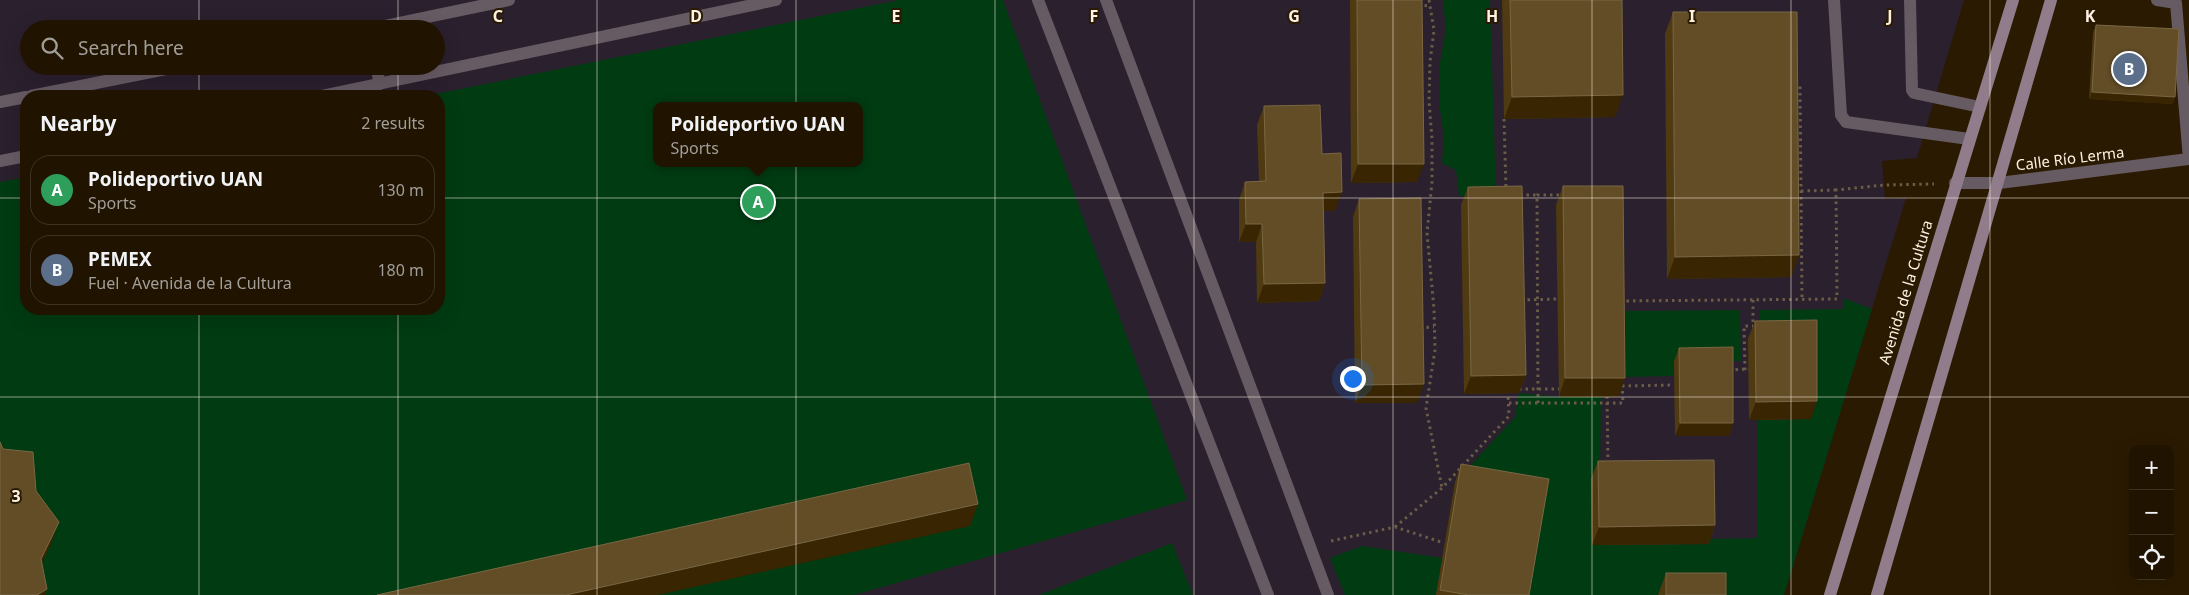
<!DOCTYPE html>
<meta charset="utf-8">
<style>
:root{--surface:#201401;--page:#281d0b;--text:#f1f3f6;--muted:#a29e99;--line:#3d3323;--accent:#2563eb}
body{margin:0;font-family:"Noto Sans",sans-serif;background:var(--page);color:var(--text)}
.controls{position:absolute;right:15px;bottom:15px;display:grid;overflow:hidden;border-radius:10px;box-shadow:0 5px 20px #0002}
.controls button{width:45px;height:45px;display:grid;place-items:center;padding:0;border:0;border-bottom:1px solid var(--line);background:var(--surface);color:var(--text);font:25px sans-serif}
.you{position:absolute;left:1352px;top:378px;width:18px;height:18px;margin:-12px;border:4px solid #fff;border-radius:50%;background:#1a73e8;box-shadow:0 0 0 8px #1a73e833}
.badge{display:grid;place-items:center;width:32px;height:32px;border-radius:50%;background:var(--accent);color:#fff;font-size:16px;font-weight:700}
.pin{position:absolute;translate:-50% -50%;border:2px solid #fff;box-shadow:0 1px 5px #0006}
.popup{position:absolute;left:653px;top:102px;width:210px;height:65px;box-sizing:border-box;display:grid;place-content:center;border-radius:10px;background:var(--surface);filter:drop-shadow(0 1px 4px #0005);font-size:16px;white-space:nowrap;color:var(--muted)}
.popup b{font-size:19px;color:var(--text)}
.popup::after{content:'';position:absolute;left:50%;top:100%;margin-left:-10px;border:10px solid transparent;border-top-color:var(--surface)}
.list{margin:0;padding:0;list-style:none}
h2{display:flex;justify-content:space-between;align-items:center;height:65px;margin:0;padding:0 20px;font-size:21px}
h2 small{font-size:16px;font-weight:400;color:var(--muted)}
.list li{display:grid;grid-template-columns:32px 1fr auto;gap:15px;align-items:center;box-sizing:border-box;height:70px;margin:0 10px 10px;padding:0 10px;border:1px solid var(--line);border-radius:20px}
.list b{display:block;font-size:19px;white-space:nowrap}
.list p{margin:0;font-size:16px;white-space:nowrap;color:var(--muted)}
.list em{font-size:16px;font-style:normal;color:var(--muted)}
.icon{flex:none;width:28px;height:28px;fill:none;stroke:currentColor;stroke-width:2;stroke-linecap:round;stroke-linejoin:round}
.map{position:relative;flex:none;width:2189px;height:595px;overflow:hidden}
.search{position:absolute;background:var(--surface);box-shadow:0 5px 20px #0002;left:20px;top:20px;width:425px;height:55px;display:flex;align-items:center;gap:12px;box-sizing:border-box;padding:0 18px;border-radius:28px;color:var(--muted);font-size:19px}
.panel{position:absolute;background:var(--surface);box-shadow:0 5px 20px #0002;left:20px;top:90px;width:425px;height:225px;border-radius:20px}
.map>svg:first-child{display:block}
</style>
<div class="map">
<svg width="2189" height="595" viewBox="0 0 2189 595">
<rect width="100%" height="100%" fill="#2a1a01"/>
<path fill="#2b202e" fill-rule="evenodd" d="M0,0H1964L1917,158L1882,161L1885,199L1906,198L1784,595H0ZM29,29H436V66H29ZM26,96H439V309H26ZM657,106H859V163H657Z"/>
<g fill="#003b12" fill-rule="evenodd">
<path d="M899,0H1003L1187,500L854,595H0V182L26,177V309H439V96H426ZM657,106H859V163H657Z"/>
<polygon points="1443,0 1490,0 1496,196 1459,196 1456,170 1442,163 1444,138 1439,103 1440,62 1446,30"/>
<polygon points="1843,298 1872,309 1784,595 1526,595 1455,482 1515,417 1519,393 1559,397 1601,396 1600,479 1591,480 1592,545 1708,544 1708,539 1758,538 1757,420 1811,419 1760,339 1760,310 1843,309"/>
<polygon points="1740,310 1741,361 1674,361 1674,376 1625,377 1626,311"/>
<polygon points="1172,543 1193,595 1039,595"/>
<polygon points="1362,546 1442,558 1436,595 1345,595 1330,558"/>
</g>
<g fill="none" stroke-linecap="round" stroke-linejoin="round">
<g stroke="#6a5c46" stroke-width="3" stroke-dasharray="2.5 4" stroke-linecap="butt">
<polyline points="1429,0 1434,30 1430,62 1429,101 1432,139 1432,182 1427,233 1434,309 1435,350 1426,408 1442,488"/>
<polyline points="1418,5 1430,6"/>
<polyline points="1794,86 1800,86 1802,299"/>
<polyline points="1504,119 1506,188"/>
<polyline points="1801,191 1836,190"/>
<polyline points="1520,195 1537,195"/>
<polyline points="1521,300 1558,299"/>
<polyline points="1753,300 1753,326"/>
<polyline points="1620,301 1837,299 1836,190 1884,185 1934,184"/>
<polyline points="1420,328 1434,327"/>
<polyline points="1729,370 1749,369"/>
<polyline points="1745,370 1744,326 1753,326"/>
<polyline points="1622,386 1674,385"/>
<polyline points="1519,389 1559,389"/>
<polyline points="1607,396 1608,464"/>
<polyline points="1509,403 1623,403 1622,382"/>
<polyline points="1538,403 1537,195 1564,195"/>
<polyline points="1395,527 1442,488 1509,416 1508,394"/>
<polyline points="1331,541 1395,527 1444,543"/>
</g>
<g stroke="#665a63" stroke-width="12">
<polyline points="1834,0 1841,115 1846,122 1969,139"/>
<polyline points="1910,0 1912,90 1914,93 1980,107"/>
<polyline points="2157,0 2176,3 2189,159"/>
</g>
<g stroke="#665a63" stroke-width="12">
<polyline points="1038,0 1268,595"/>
<polyline points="1106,0 1328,595"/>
<polyline points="370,29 509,0"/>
<polyline points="376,66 380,84"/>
<polyline points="31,96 181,66"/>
<polyline points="321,96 776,0"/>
<polyline points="0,102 26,97"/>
<polyline points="0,161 26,156"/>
<polyline points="1955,183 1999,183 2189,159"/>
</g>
<g stroke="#907c8b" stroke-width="12">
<polyline points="1830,595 2013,0"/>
<polyline points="1877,595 2051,0"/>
</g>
</g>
<g fill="#503a11">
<polygon points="1350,0 1422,0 1417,182 1351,183"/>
<polygon points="1502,0 1622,0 1615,117 1504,119"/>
<polygon points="1673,12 1799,255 1791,277 1667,279 1665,34"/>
<polygon points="2096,25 2173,104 2089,99 2093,32"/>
<polygon points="1264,106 1322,154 1335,211 1323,211 1325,283 1319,301 1257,303 1256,242 1239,242 1239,200 1245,182 1259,181 1257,125"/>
<polygon points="1563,186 1619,397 1559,397 1556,205"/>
<polygon points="1468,187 1526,375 1519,393 1464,394 1461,205"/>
<polygon points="1359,199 1417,403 1355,403 1353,217"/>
<polygon points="1755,321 1811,419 1749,420 1748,339"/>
<polygon points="1679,348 1733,423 1729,436 1675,436 1674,361"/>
<polygon points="1598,461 1715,525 1709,544 1592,545 1591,479"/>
<polygon points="1461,464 1529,595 1436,595 1455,482"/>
<polygon points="1666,573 1726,595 1658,595"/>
</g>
<g fill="#392501">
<polygon points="2092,92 2175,97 2173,104 2089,99"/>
<polygon points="1623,95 1615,117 1504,119 1512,97"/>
<polygon points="1358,164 1424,164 1417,182 1351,183"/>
<polygon points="1342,192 1335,211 1316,211 1323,193"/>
<polygon points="1246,224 1262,224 1256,242 1239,242"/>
<polygon points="1799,255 1791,277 1667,279 1675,257"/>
<polygon points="1325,283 1319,301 1257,303 1264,284"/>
<polygon points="1526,375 1519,393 1464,394 1471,376"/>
<polygon points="1565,378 1625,378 1619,397 1559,397"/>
<polygon points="1424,384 1417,403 1355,403 1362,385"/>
<polygon points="1817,401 1811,419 1749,420 1756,402"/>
<polygon points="1680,423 1733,423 1729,436 1675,436"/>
<polygon points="978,504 970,526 658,595 566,595"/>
<polygon points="59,522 51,544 33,581 41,559"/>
<polygon points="1715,525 1709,544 1592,545 1599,527"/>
<polygon points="47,589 45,595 37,595"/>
</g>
<g fill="#624d27" stroke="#7a6744">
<polygon points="1357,0 1422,0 1424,164 1358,164"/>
<polygon points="1510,0 1622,0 1623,95 1512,97"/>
<polygon points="1673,12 1797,12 1799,255 1675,257"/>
<polygon points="2096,25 2179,29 2175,97 2092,92"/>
<polygon points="1320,105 1322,154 1341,153 1342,192 1323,193 1325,283 1264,284 1262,224 1246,224 1245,182 1266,181 1264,106"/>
<polygon points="1522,186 1526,375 1471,376 1468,187"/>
<polygon points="1563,186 1623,186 1625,378 1565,378"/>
<polygon points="1421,198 1424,384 1362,385 1359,199"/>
<polygon points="1817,320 1817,401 1756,402 1755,321"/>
<polygon points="1733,347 1733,423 1680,423 1679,348"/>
<polygon points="0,442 3,449 33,452 36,491 59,522 41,559 47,589 37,595 0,595"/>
<polygon points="1714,460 1715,525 1599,527 1598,461"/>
<polygon points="969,463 978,504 566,595 377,595"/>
<polygon points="1461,464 1549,479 1529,595 1469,595 1440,590"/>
<rect x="1666" y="573" width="60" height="22"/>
</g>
<path fill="none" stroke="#fcf1e2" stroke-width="1" stroke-opacity="0.55" d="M199,0V29M398,0V29M597,0V595M796,0V595M995,0V595M1194,0V595M1393,0V595M1592,0V595M1791,0V595M1990,0V595M199,66V96M398,66V96M0,198H26M439,198H2189M199,309V595M398,309V595M0,397H2189"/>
<g text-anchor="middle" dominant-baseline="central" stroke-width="4" stroke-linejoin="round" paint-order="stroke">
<g font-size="15" fill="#fcf1e2" stroke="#2a1a01">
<text transform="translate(2070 158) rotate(-7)">Calle Río Lerma</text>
<text transform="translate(1905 292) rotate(-73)">Avenida de la Cultura</text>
</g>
</g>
<g font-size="16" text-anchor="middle" font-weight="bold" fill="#fcf1e2" stroke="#2a1a01" stroke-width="4" stroke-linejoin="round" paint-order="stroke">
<text x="498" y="22">C</text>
<text x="696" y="22">D</text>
<text x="896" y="22">E</text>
<text x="1094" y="22">F</text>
<text x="1294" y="22">G</text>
<text x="1492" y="22">H</text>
<text x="1692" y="22">I</text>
<text x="1890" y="22">J</text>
<text x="2090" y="22">K</text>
<text x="16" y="502">3</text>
</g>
</svg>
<div class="controls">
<button>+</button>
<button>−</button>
<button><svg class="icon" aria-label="locate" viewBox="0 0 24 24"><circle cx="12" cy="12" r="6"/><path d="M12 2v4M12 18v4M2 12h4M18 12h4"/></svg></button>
</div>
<div class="you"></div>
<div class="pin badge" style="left:758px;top:202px;background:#2e9e5b">A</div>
<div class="popup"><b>Polideportivo UAN</b>Sports</div>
<div class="pin badge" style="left:2129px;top:69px;background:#5c6f8a">B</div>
<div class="search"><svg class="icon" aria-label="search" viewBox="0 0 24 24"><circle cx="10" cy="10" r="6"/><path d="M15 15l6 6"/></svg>Search here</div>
<section class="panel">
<h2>Nearby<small>2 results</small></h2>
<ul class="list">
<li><span class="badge" style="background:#2e9e5b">A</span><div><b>Polideportivo UAN</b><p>Sports</p></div><em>130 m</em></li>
<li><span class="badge" style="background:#5c6f8a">B</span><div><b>PEMEX</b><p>Fuel · Avenida de la Cultura</p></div><em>180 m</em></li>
</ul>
</section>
</div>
